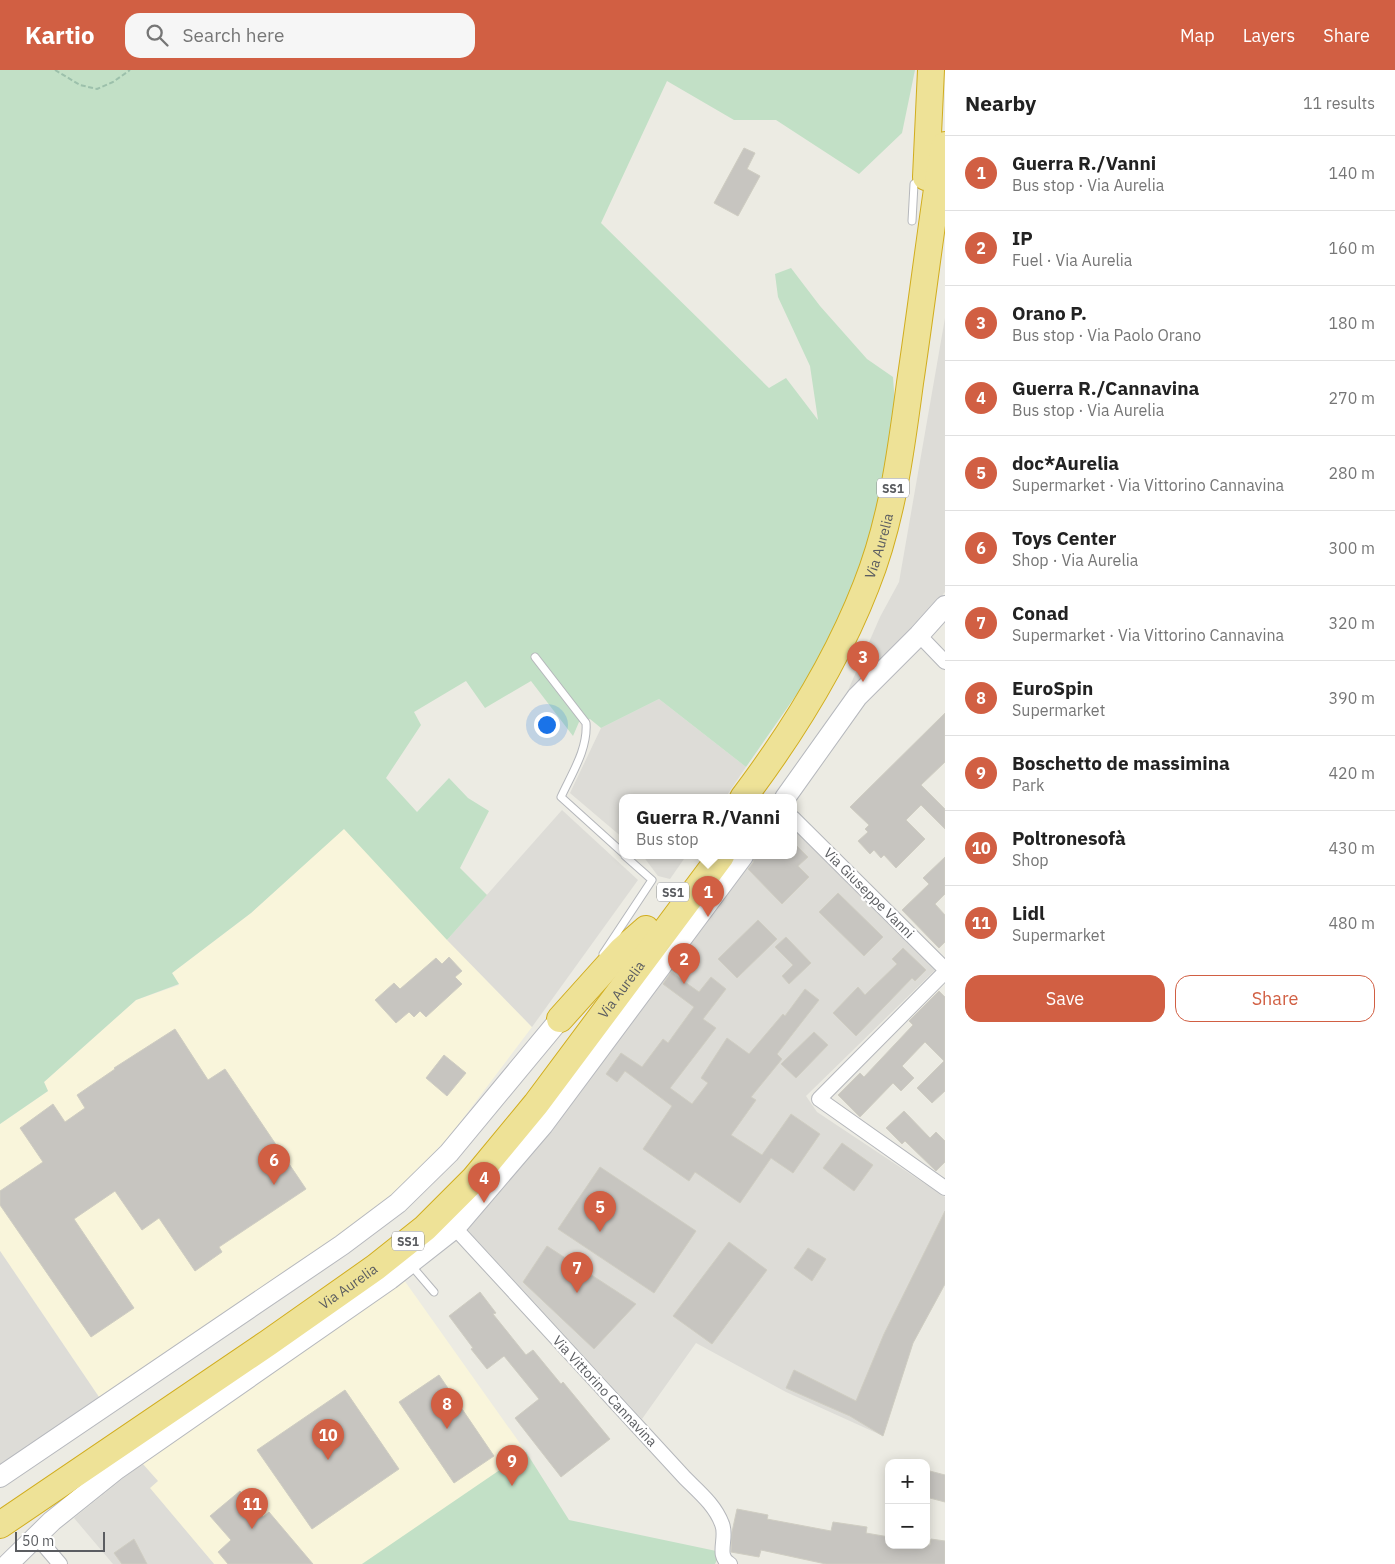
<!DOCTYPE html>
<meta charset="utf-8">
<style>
:root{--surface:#fff;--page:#f6f6f6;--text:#222;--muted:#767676;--line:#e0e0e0;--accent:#d15f43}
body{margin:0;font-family:"IBM Plex Sans",sans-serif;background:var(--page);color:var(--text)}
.controls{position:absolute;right:15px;bottom:15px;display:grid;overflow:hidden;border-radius:10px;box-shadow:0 2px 12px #0003}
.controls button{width:45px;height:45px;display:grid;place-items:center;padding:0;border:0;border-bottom:1px solid var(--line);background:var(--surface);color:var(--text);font:25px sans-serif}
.scale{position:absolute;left:15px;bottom:12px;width:90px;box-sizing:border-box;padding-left:5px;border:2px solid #5b5d61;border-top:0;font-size:14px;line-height:18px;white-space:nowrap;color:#5b5d61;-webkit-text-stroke:4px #fff;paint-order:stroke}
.you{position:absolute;left:546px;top:654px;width:18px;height:18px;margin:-12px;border:4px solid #fff;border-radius:50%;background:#1a73e8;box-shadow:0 0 0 8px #1a73e833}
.badge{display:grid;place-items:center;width:32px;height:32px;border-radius:50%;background:var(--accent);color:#fff;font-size:16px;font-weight:700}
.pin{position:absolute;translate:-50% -41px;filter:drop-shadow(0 1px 2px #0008)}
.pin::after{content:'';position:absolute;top:26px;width:18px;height:15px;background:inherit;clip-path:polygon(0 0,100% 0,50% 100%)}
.popup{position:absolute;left:619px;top:724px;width:178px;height:65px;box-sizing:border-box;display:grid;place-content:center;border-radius:10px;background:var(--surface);filter:drop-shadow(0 1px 4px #0005);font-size:16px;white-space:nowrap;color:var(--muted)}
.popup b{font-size:19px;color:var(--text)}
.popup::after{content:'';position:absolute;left:50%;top:100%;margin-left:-10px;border:10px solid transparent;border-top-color:var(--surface)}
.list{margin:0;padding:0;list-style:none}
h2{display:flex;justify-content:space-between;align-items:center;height:65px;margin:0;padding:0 20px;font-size:21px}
h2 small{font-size:16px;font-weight:400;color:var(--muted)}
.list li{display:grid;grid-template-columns:32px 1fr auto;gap:15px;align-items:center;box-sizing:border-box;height:75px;padding:0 20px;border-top:1px solid var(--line)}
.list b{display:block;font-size:19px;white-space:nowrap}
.list p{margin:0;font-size:16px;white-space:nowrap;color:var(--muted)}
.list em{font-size:16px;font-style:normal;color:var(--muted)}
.actions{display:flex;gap:10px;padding:15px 20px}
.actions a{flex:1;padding:11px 0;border:1px solid var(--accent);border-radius:15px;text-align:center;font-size:18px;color:var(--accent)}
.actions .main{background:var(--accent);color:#fff}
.icon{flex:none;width:28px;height:28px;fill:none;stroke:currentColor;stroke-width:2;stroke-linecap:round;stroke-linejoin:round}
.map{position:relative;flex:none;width:945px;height:1494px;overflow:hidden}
header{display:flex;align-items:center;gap:30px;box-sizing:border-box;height:70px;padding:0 25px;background:var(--accent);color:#fff}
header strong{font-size:24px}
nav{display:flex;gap:28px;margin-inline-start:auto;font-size:18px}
.search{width:350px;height:45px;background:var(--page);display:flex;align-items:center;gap:12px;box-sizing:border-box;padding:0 18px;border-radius:15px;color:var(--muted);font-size:19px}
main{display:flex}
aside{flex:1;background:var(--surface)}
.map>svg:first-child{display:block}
</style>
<header>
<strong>Kartio</strong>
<div class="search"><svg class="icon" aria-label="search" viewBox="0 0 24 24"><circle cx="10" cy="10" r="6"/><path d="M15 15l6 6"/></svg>Search here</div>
<nav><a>Map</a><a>Layers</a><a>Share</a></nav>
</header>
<main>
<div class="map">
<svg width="945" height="1494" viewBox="0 0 945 1494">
<rect width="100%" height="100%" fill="#ecebe3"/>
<g fill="#f9f5db">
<polygon points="344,758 532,957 449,1067 392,1125 352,1159 101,1330 0,1181 0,1054 48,1021 44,1012 136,930 179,915 172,903 251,843"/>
<polygon points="404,1210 526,1382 377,1494 214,1494 149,1418 142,1393"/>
</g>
<g fill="#dddcd7">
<polygon points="945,248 945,522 918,553 846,625 880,547 899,512"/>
<polygon points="659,629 746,697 725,728 623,728 623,768 570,723 601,658"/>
<polygon points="562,740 638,810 532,957 447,870"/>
<polygon points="793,759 935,900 806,1026 817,1042 945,1127 945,1214 913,1273 883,1366 786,1322 696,1273 642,1349 465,1157 743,786 793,786"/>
<polygon points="643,786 686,786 670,809 658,806"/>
<polygon points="0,1181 101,1330 0,1397"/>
<polygon points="142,1393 158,1411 150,1418 214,1494 113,1494 74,1448"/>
</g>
<g fill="#c2e0c6">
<polygon points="0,0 915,0 902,63 859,104 776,50 734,50 667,11 601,153 769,318 786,308 818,350 810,296 778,227 775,204 791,198 820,236 867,289 893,307 896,350 875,456 849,529 808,608 746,697 659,629 601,658 590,649 579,652 573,666 531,611 485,638 466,611 414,642 421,655 386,708 417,742 449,708 468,728 489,741 460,798 487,825 447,870 344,759 251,843 172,903 179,914 136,930 44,1012 48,1021 0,1054"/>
<polygon points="526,1382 569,1450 721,1482 715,1494 362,1494"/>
</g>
<g fill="#c7c5c0" stroke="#cfcdc2">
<polygon points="744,78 755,83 747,99 760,106 738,146 714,133"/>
<polygon points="945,643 945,692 921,715 945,739 945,759 921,735 906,750 925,769 896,798 884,785 881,788 874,780 870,784 858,771 868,762 865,759 869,755 850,737"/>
<polygon points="793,772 808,787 798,796 809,807 782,834 748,799 753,793 755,786 793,786"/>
<polygon points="945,787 945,824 935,834 945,845 945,872 939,878 902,840 929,814 923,808"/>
<polygon points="838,823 883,867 864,886 819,842"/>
<polygon points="758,850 777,869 737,908 718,889"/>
<polygon points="786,867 811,893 789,914 782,906 793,895 775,877"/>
<polygon points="903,878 926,900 915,911 912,908 856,966 833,943 858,917 865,925 897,894 892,889"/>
<polygon points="449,887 462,901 455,907 462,914 426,947 420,941 414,947 409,942 396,953 375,930 394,913 400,919 436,888 442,894"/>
<polygon points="671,902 699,922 711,907 726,919 703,949 716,958 670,1018 692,1034 708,1013 701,1008 727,968 749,984 783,944 785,946 805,919 819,930 777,984 782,989 751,1027 756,1030 731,1065 762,1085 791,1044 820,1064 793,1103 771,1088 740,1133 695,1102 689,1111 643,1079 672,1036 625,1001 617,1012 606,1004 621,983 642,997 663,969 668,973 694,937 663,914"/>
<polygon points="939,921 945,927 945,1021 932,1033 917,1018 944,991 925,972 902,996 914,1008 901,1021 893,1013 860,1047 838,1025 860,1003 864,1007 913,955 909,951"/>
<polygon points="175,959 208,1010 225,999 306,1119 219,1177 222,1182 195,1201 159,1148 142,1160 115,1121 74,1149 134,1238 91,1267 0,1135 0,1121 43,1092 20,1058 53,1034 65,1052 85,1038 77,1025 115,999 114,998"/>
<polygon points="814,962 828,975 796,1008 781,994"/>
<polygon points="444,985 466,1003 447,1026 426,1008"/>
<polygon points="904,1041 930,1068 936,1062 945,1071 945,1092 936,1101 905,1071 902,1074 886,1058"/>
<polygon points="842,1073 873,1095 854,1121 823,1098"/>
<polygon points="600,1097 696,1161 654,1223 558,1159"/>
<polygon points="945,1141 945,1214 913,1273 883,1366 850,1346 786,1318 794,1300 856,1331 884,1264"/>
<polygon points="729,1172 767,1200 712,1274 673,1246"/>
<polygon points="547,1176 636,1234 594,1279 523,1212"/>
<polygon points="808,1178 826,1189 812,1211 794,1198"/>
<polygon points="480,1222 496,1243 493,1244 526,1285 533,1280 561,1314 563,1312 610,1369 561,1407 515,1348 539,1329 504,1286 487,1299 471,1279 473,1278 449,1246"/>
<polygon points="439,1305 494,1386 454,1413 399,1332"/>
<polygon points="345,1320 399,1399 312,1459 257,1380"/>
<polygon points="926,1400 945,1405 945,1432 926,1427"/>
<polygon points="240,1421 263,1447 269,1442 313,1494 228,1494 218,1482 231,1470 210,1446"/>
<polygon points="737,1439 768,1445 767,1449 831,1461 833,1452 867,1457 866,1463 889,1467 889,1475 930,1475 931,1469 945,1471 945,1494 826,1494 761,1480 759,1487 731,1482 732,1462"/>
<polygon points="134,1469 147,1494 122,1494 114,1483"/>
</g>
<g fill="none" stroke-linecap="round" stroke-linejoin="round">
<g stroke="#b5b7bb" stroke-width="9">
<g id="lane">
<polyline points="912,151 914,114 921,108"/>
<path d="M535,587L586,653C588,679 572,703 561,727L623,783"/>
<polyline points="603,884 652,810 625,786"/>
<polyline points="410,1194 434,1222"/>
</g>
</g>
<g stroke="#b5b7bb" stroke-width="16">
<g id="street">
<polyline points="919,565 945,592"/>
<polyline points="793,748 945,899"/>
<polyline points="945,902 819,1029 945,1118"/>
<path d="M455,1158L685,1408C699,1422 715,1435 722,1454C728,1468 715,1486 730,1494"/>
<polyline points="36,1466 60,1494"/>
</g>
</g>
<g stroke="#b6b8bd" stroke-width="22">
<g id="secondary">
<polyline points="785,728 857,627 919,565 945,536"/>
<polyline points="0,1407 342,1175 398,1133 449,1083 560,949"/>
<polyline points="8,1494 52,1451 117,1399 390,1209 455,1158 543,1055 743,786"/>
</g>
</g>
<g stroke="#d1ad1e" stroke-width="28">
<g id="highway">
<polyline points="926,107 931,0"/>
<path id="s1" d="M743,728C792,663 836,593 866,516C892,451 901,381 910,313C921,239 930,165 941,92L945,75"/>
<polyline points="560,949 622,880 646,859"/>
<path id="s2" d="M0,1455L268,1273L376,1197L425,1158L474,1109L536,1034L721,786"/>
</g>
</g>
<polyline stroke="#9cc0ab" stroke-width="2" stroke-dasharray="5 2.5" stroke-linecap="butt" points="55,0 80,15 97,19 113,12 130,0"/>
<use href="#lane" stroke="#fff" stroke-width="7"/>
<use href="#street" stroke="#fff" stroke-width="14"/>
<use href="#secondary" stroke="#fff" stroke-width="20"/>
<use href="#highway" stroke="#eee297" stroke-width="26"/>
</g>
<g text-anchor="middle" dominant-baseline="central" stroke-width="4.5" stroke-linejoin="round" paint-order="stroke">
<g fill="#fff" stroke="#8c8e90" stroke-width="1">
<rect x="877" y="408.5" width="32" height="19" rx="4"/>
<rect x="657" y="812.5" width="32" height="19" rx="4"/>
<rect x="392" y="1161.5" width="32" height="19" rx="4"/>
</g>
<g font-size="12" font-weight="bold" fill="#5b5d61">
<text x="893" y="418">SS1</text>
<text x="673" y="822">SS1</text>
<text x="408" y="1171">SS1</text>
</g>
<g font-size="14" fill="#5b5d61" stroke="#fff">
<text stroke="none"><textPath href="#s1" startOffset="288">Via Aurelia</textPath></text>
<text transform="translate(869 823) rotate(45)">Via Giuseppe Vanni</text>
<text stroke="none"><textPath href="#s2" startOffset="828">Via Aurelia</textPath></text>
<text stroke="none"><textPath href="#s2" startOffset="422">Via Aurelia</textPath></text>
<text transform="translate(605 1321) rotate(47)">Via Vittorino Cannavina</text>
</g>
</g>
</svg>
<div class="controls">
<button>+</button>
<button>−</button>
</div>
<div class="scale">50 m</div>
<div class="you"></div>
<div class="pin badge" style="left:708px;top:847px">1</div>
<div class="popup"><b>Guerra R./Vanni</b>Bus stop</div>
<div class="pin badge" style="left:684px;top:914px">2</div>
<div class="pin badge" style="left:863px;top:612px">3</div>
<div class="pin badge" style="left:484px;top:1133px">4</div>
<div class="pin badge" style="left:600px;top:1162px">5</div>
<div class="pin badge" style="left:274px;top:1115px">6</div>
<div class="pin badge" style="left:577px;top:1223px">7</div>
<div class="pin badge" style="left:447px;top:1359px">8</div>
<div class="pin badge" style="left:512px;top:1416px">9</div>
<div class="pin badge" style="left:328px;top:1390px">10</div>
<div class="pin badge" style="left:252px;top:1459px">11</div>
</div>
<aside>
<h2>Nearby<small>11 results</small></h2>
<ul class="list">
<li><span class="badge">1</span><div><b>Guerra R./Vanni</b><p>Bus stop · Via Aurelia</p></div><em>140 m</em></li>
<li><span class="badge">2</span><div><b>IP</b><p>Fuel · Via Aurelia</p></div><em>160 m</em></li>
<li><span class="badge">3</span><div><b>Orano P.</b><p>Bus stop · Via Paolo Orano</p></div><em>180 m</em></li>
<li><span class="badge">4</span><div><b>Guerra R./Cannavina</b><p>Bus stop · Via Aurelia</p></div><em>270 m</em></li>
<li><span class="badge">5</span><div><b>doc*Aurelia</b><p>Supermarket · Via Vittorino Cannavina</p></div><em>280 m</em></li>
<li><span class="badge">6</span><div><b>Toys Center</b><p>Shop · Via Aurelia</p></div><em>300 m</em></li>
<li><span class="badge">7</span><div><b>Conad</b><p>Supermarket · Via Vittorino Cannavina</p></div><em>320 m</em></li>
<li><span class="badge">8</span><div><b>EuroSpin</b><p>Supermarket</p></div><em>390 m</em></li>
<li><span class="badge">9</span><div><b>Boschetto de massimina</b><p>Park</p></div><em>420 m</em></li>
<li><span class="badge">10</span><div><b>Poltronesofà</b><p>Shop</p></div><em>430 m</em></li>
<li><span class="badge">11</span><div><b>Lidl</b><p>Supermarket</p></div><em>480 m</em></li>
</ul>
<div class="actions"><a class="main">Save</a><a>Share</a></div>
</aside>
</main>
